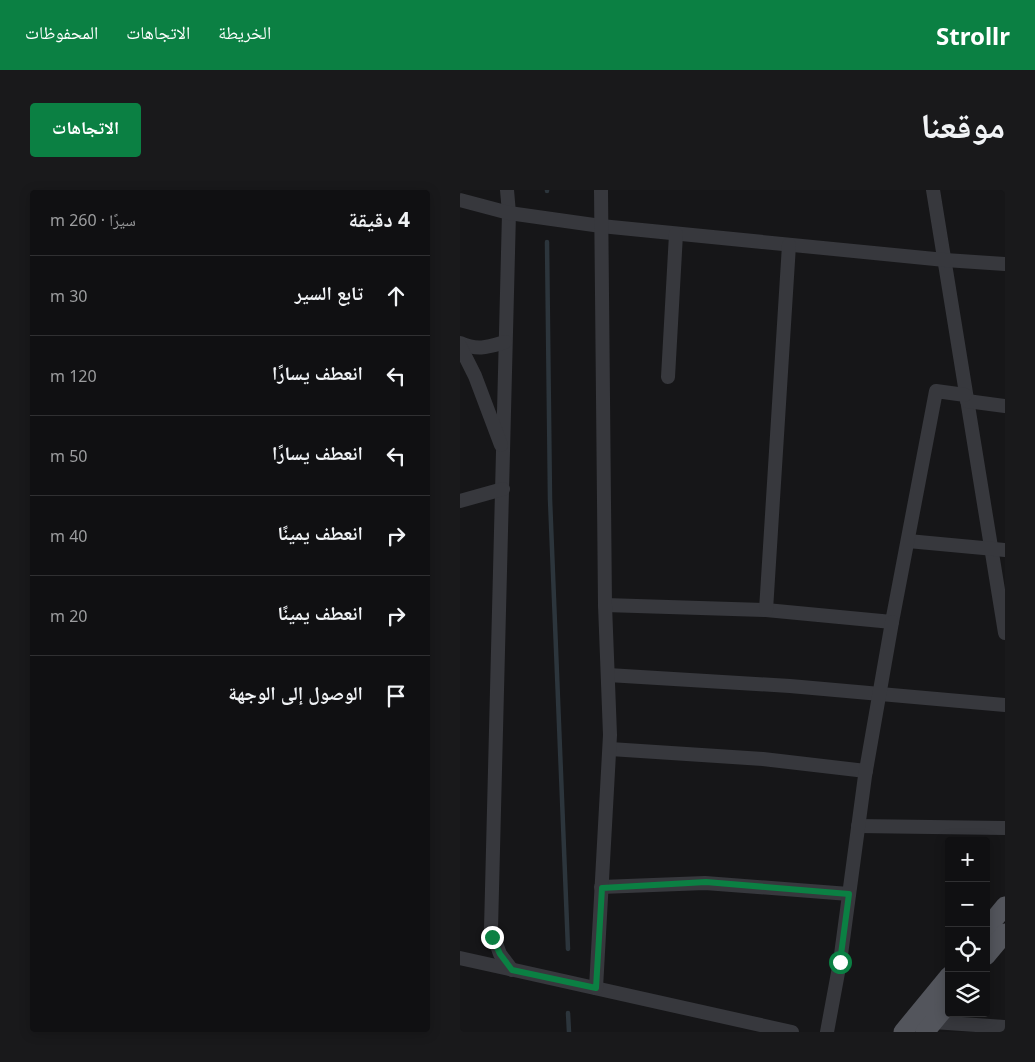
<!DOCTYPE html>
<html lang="ar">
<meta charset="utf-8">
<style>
:root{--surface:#101012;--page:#19191b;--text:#f1f3f6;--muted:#9c9d9f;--line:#303032;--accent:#0b8043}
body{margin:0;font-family:"Noto Sans","Noto Naskh Arabic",sans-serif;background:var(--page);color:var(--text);direction:rtl}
.controls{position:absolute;right:15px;bottom:15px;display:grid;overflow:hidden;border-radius:5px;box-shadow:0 2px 12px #0003}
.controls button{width:45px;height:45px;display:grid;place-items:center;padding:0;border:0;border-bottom:1px solid var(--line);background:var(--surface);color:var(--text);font:25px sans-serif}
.stop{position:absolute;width:15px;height:15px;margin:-11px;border:4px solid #0b8043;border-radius:50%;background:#fff}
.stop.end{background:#0b8043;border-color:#fff;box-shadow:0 1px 5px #0008}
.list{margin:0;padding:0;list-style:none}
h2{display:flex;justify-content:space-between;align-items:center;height:65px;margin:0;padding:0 20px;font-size:21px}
h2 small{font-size:16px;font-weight:400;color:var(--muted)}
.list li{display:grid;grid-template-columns:32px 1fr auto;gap:15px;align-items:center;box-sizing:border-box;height:80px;padding:0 20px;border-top:1px solid var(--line)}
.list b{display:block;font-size:19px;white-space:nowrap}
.list em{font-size:16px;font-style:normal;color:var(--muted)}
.icon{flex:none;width:28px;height:28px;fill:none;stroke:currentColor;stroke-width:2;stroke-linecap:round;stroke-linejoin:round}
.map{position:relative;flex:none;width:545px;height:842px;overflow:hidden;direction:ltr;border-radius:5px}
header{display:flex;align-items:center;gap:30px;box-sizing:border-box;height:70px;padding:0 25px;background:var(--accent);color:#fff}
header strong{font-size:24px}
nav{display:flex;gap:28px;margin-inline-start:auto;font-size:18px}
.intro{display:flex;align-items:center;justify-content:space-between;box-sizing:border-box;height:120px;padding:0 30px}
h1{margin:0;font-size:35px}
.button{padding:12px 22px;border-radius:5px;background:var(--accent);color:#fff;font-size:18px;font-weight:700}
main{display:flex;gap:30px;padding:0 30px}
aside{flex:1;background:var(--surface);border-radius:5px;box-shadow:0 2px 12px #0003}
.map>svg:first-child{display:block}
</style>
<header>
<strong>Strollr</strong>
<nav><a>الخريطة</a><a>الاتجاهات</a><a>المحفوظات</a></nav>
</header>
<div class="intro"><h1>موقعنا</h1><a class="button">الاتجاهات</a></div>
<main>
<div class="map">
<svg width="545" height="842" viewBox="0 0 545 842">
<rect width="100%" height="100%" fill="#161618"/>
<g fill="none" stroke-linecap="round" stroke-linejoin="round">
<g stroke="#2c353c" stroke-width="4.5">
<polyline points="87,0 87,1"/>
<polyline points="87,52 90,309 108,759"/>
<polyline points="108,823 109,842"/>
</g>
<g stroke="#37383d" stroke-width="14">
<polyline points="47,0 49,23 31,739 40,764 52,780"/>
<polyline points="473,0 545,443"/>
<polyline points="0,10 49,23 141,36 485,70 545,74"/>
<path d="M0,153C18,161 28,157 45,152"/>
<polyline points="0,156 15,186 41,255"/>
<polyline points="208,187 216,44"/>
<polyline points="507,211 545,216"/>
<polyline points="0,311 43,299"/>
<polyline points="448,351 545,360"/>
<polyline points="145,415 306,420 432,432 476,201 505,205"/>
<polyline points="306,420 329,55"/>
<polyline points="148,485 330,496 545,515"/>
<polyline points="150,559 303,569 406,581"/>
<polyline points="398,636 545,638"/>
<polyline points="141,697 245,693 389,704"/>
<polyline points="0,768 332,842"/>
<polyline points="136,798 150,545 145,415 141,0"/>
<polyline points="473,832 545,837"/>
<polyline points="367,842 380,772 405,586 432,432"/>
</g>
<g stroke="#53555c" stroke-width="19">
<polyline points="526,739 545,716"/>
<polyline points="526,766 545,743"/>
<polyline points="443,842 489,786"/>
<polyline points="465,842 489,813"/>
</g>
</g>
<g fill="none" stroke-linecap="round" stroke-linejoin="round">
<polyline stroke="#0b8043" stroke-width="6" points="32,747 40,764 52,780 136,798 142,698 246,692 389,704 380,772"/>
</g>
</svg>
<div class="controls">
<button>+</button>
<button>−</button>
<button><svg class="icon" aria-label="locate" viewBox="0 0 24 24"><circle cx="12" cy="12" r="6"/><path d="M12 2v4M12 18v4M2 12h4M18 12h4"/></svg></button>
<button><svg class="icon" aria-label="layers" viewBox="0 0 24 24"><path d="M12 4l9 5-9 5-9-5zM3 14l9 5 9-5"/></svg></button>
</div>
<div class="stop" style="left:380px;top:772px"></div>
<div class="stop end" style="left:32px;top:747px"></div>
</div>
<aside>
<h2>4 دقيقة<small>سيرًا · 260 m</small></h2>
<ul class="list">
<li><svg class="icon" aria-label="ahead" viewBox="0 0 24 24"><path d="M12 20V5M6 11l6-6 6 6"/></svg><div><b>تابع السير</b></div><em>30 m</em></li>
<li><svg class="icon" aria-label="left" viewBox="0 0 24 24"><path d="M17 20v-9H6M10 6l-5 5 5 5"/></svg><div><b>انعطف يسارًا</b></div><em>120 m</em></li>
<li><svg class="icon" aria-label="left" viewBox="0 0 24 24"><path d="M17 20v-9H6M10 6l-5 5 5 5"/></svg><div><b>انعطف يسارًا</b></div><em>50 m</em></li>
<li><svg class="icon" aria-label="right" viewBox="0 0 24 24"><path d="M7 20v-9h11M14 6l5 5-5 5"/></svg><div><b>انعطف يمينًا</b></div><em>40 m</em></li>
<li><svg class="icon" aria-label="right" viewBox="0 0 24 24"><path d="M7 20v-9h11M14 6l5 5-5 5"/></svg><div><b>انعطف يمينًا</b></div><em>20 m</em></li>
<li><svg class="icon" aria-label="arrive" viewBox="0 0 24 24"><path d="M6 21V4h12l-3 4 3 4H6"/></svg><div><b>الوصول إلى الوجهة</b></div></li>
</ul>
</aside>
</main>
